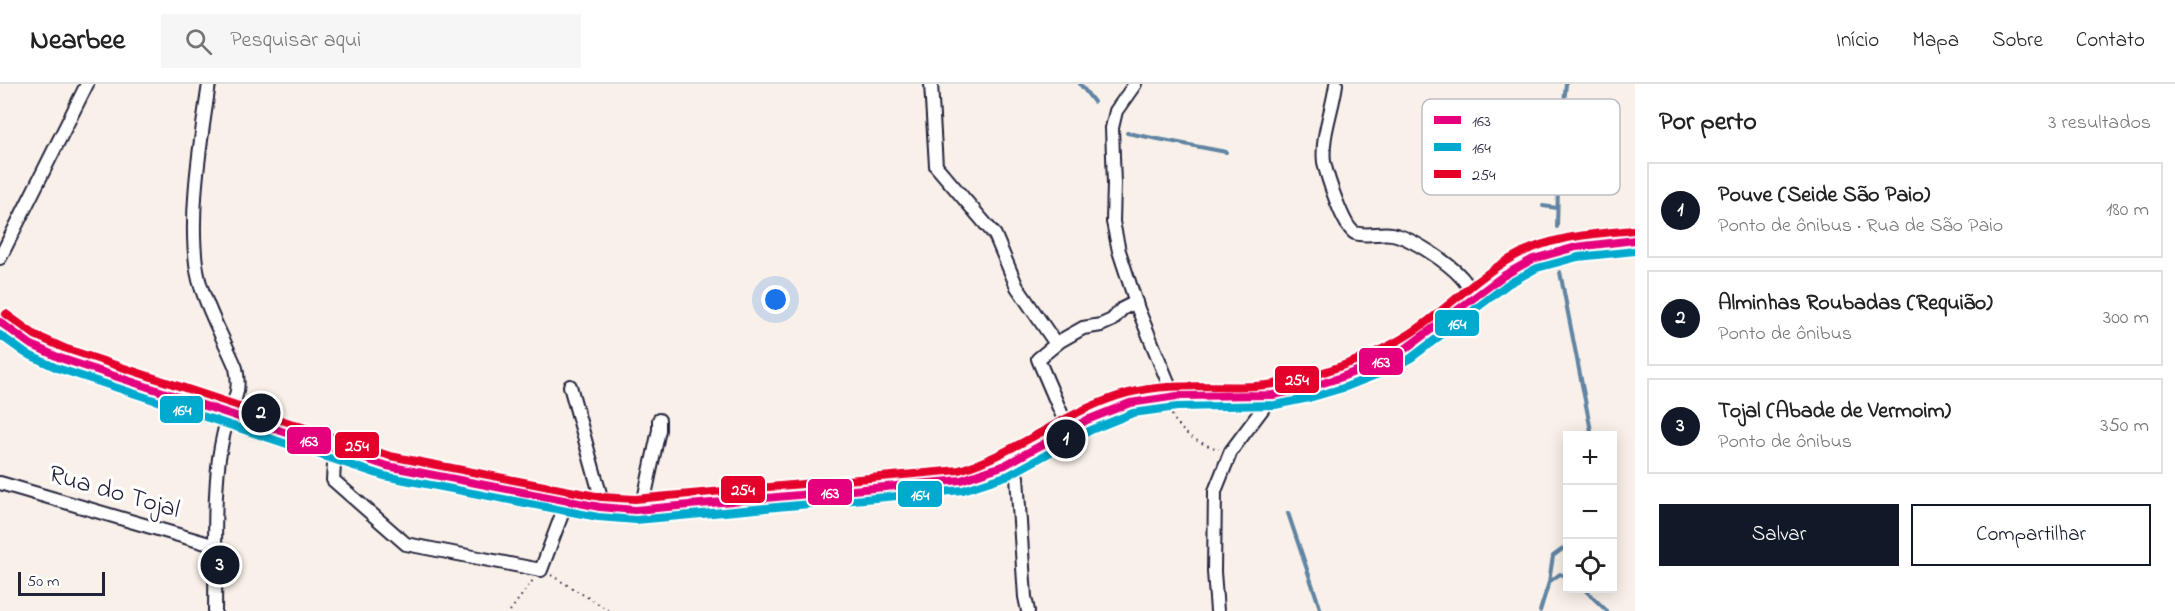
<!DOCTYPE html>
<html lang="pt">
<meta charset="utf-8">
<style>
:root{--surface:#fff;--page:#f6f6f6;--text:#222;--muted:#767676;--line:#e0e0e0;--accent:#111827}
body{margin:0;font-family:"Indie Flower",sans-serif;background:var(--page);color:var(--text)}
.controls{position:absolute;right:18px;bottom:18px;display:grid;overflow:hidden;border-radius:0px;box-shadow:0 3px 15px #0003}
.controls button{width:54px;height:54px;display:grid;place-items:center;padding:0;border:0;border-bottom:2px solid var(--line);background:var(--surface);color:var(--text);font:30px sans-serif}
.scale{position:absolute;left:18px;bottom:15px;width:87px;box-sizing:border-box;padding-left:6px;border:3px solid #22223b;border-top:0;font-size:16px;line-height:21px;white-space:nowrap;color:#22223b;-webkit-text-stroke:4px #fff;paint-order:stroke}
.you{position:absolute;left:776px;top:216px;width:21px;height:21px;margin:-15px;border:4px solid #fff;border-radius:50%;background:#1a73e8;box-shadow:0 0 0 9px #1a73e833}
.badge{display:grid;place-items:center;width:39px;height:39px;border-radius:50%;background:var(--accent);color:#fff;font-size:20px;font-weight:700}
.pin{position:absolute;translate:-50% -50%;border:3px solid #fff;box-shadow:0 2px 6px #0006}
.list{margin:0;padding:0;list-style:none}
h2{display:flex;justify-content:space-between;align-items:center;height:78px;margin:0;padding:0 24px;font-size:26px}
h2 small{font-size:20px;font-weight:400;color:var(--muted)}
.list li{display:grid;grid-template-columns:39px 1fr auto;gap:18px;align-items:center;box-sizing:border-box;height:96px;margin:0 12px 12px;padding:0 12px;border:2px solid var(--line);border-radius:0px}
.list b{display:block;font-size:22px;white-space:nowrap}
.list p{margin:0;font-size:20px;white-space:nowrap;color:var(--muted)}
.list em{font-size:20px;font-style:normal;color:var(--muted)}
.actions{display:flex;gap:12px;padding:18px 24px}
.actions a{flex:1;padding:14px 0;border:2px solid var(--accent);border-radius:0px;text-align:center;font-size:21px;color:var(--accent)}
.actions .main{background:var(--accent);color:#fff}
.icon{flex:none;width:33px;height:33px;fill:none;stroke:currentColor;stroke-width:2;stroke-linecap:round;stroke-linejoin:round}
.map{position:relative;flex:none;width:1635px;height:527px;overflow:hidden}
header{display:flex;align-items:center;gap:36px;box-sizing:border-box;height:84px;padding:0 30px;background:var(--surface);border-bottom:2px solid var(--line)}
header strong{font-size:28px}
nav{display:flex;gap:33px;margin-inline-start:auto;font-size:21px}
.search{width:420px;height:54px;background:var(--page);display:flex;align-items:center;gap:15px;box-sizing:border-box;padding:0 21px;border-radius:0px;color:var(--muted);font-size:22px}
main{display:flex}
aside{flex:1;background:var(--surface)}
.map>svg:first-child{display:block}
</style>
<header>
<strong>Nearbee</strong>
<div class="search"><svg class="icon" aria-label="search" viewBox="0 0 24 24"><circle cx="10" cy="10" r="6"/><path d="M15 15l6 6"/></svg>Pesquisar aqui</div>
<nav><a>Início</a><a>Mapa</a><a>Sobre</a><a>Contato</a></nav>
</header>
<main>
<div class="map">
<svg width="1635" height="527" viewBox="0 0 1635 527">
<rect width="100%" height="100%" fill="#f9f1e9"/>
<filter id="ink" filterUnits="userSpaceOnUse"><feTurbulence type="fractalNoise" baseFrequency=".0167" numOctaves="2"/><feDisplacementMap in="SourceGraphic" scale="12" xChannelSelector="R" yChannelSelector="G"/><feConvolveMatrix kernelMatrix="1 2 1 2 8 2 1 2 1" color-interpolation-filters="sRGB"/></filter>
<g filter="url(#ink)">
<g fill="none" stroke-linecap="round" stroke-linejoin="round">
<g stroke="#6084a3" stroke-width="4">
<polyline points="1080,0 1094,18"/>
<polyline points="1127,49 1226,68"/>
<polyline points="1543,122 1557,124"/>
<polyline points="1557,143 1559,65 1566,0"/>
<polyline points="1560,188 1592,352"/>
<polyline points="1288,429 1321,527"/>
<polyline points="1549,498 1560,490 1568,493"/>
<polyline points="1583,504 1607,527"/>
<polyline points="1540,527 1549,498 1553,472 1568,461"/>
</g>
<g stroke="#22223b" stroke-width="16">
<g id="minor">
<path d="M209,0C201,55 186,142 199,196C207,226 224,255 236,284C241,308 234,316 227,337C223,349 221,362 219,374C213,424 216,476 215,527"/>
<polyline points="931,0 936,82 995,151 1017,203 1056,260"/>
<polyline points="1135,0 1116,27 1112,44 1114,100 1113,138 1119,167 1138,225 1168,298 1170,313"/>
<path d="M1336,0C1333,25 1321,52 1324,78C1327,92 1343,143 1355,149C1366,153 1381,148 1392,150C1412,154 1449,179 1462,194C1467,200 1471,207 1476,213"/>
<polyline points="0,174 87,0"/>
<polyline points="570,302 604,424"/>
<polyline points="1068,345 1038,275 1060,257 1083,244 1101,241 1112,236 1122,225 1136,218"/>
<polyline points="335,365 333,396 406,460 541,486 567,417"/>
<polyline points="1010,380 1017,393 1025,513 1028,527"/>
<polyline points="0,399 216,462"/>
<polyline points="642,425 659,346 659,336"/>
<polyline points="1217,527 1214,488 1215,407 1231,367 1273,311"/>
</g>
</g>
<g stroke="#22223b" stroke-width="20">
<path id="major" d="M0,238L30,260L60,274L387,382L600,423L635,426L961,396C1023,383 1069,336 1130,319C1171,308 1214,314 1256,312C1303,310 1345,293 1387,275C1437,252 1472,207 1520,181C1555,162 1596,160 1635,156"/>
</g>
<g stroke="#22223b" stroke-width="2" stroke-dasharray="1.5 4.5" stroke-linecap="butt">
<path d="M1170,325C1176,347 1198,360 1219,365"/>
<polyline points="551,491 610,527"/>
<polyline points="510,527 533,496"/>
</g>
<use href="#minor" stroke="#fff" stroke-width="12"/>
<use href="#major" stroke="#fff" stroke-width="15"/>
<g stroke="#fff" stroke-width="12">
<polyline id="bus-1" points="0,238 30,260 60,274 387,382 600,423 635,426 961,396 1005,381 1087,336 1130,319 1177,312 1273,311 1307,304 1339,294 1387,275 1405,265 1503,192 1533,175 1576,163 1635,156"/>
</g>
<g stroke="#fff" stroke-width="12">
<polyline id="bus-2" points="0,251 25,269 57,284 384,392 598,433 636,436 963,406 1009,391 1091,346 1133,329 1177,323 1275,321 1309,314 1343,304 1391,285 1411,274 1508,200 1537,184 1578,173 1635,167"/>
</g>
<g stroke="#fff" stroke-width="12">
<path id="bus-3" d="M6,230L35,251L64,264L390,372L601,413L635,415L959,386C1020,368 1068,325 1128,309C1170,298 1213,304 1255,302C1289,300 1321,290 1352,278C1375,269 1397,259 1417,245C1450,222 1479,191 1515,172C1551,152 1594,150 1634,146"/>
</g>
<use href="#bus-1" stroke="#e5007d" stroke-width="8"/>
<use href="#bus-2" stroke="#00a9ce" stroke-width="8"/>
<use href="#bus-3" stroke="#e4002b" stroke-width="8"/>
</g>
</g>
<g text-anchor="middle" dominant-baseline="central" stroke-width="6" stroke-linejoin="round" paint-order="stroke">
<g font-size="26" fill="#22223b" stroke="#fff">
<text transform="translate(114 409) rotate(16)">Rua do Tojal</text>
</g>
</g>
<rect x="1422" y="15" width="198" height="96" rx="9" fill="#fff" stroke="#bdbdc4" stroke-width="1.5"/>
<rect x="1434" y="32" width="27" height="8" fill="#e5007d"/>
<rect x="1434" y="59" width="27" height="8" fill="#00a9ce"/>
<rect x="1434" y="86" width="27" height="8" fill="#e4002b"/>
<g font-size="16" fill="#22223b">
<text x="1472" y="42">163</text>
<text x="1472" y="69">164</text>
<text x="1472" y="96">254</text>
</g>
<g stroke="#fff" stroke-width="2">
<rect x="1434" y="225" width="46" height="28" rx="6" fill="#00a9ce"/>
<rect x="1358" y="263" width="46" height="29" rx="6" fill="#e5007d"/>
<rect x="1274" y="281" width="46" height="29" rx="6" fill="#e4002b"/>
<rect x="159" y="311" width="45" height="29" rx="6" fill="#00a9ce"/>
<rect x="286" y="342" width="46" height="29" rx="6" fill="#e5007d"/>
<rect x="334" y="347" width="46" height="28" rx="6" fill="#e4002b"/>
<rect x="720" y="391" width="46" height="29" rx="6" fill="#e4002b"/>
<rect x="807" y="394" width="46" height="28" rx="6" fill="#e5007d"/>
<rect x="897" y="396" width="46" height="28" rx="6" fill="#00a9ce"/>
</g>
<g font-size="16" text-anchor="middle" font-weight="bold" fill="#fff">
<text x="1457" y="245">164</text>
<text x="1381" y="283">163</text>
<text x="1297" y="301">254</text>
<text x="182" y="331">164</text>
<text x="309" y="362">163</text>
<text x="357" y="367">254</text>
<text x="743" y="411">254</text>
<text x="830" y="414">163</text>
<text x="920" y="416">164</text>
</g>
</svg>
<div class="controls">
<button>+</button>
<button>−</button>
<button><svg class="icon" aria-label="locate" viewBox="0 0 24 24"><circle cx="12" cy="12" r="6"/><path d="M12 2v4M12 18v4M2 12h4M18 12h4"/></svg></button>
</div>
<div class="scale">50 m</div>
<div class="you"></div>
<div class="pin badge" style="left:1066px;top:355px">1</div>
<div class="pin badge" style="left:261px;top:329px">2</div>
<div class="pin badge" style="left:220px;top:481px">3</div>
</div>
<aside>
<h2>Por perto<small>3 resultados</small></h2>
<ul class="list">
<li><span class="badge">1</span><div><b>Pouve (Seide São Paio)</b><p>Ponto de ônibus · Rua de São Paio</p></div><em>180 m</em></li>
<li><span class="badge">2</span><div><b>Alminhas Roubadas (Requião)</b><p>Ponto de ônibus</p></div><em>300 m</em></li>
<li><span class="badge">3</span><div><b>Tojal (Abade de Vermoim)</b><p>Ponto de ônibus</p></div><em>350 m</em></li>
</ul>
<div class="actions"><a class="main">Salvar</a><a>Compartilhar</a></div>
</aside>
</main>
